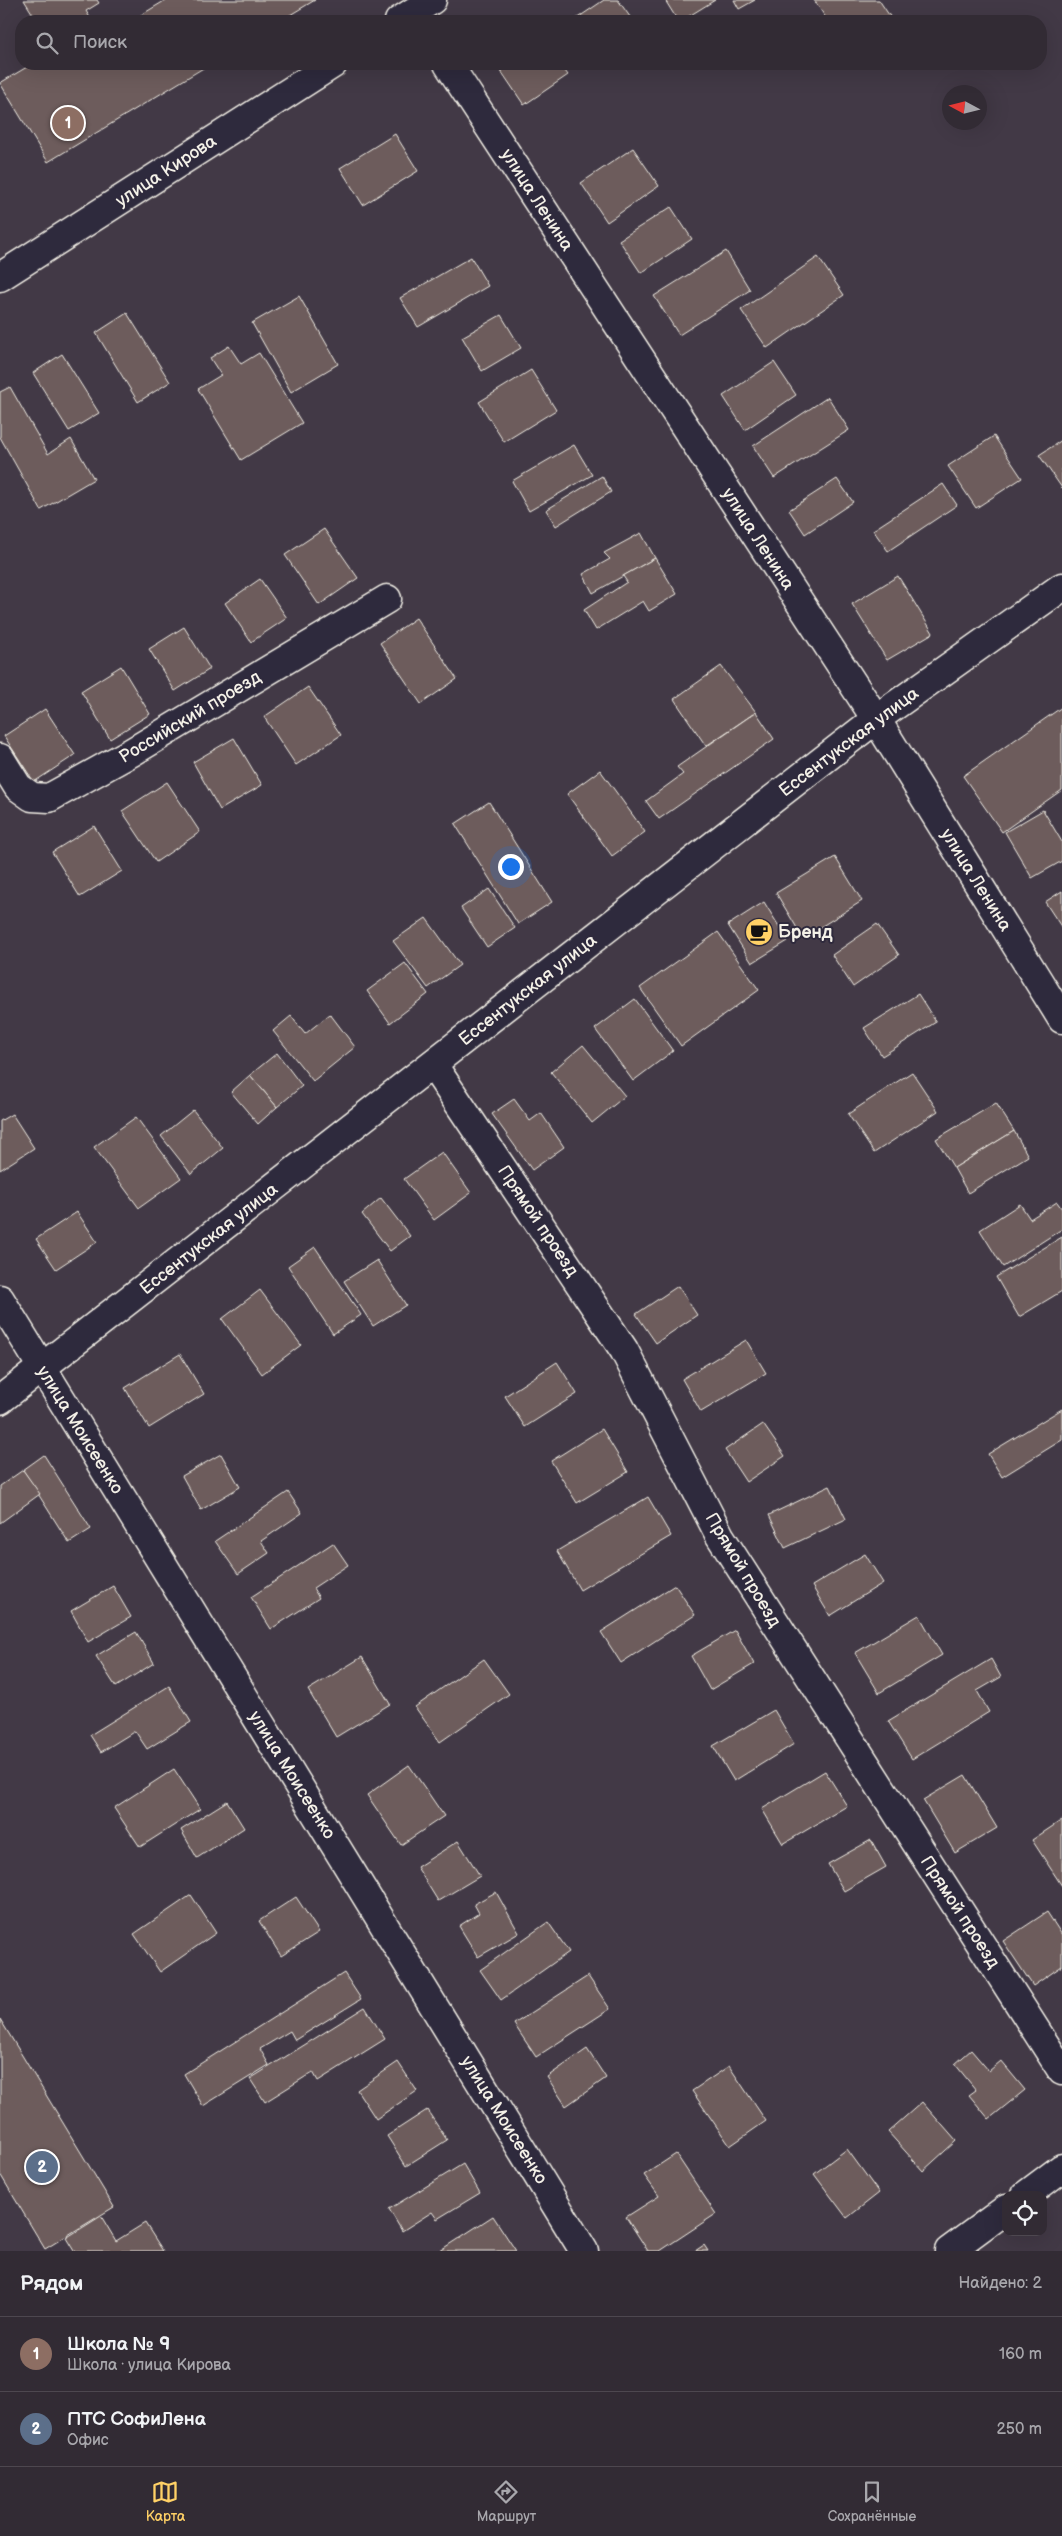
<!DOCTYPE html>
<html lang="ru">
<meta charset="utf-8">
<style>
:root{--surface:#322b34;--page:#3d3740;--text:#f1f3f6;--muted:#a8a7ac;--line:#4d474f;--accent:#ffd166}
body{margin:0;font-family:"Balsamiq Sans",sans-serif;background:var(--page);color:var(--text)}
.controls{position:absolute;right:15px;bottom:15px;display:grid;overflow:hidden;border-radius:10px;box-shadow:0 5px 20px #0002}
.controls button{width:45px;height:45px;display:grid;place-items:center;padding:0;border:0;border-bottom:1px solid var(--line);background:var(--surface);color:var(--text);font:25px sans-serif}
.compass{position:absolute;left:942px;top:85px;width:45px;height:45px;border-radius:50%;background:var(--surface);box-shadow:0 5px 20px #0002;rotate:277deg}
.you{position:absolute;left:510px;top:866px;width:18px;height:18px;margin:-12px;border:4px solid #fff;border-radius:50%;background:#1a73e8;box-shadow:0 0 0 8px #1a73e833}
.badge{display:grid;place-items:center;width:32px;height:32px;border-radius:50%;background:var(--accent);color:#fff;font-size:16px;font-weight:700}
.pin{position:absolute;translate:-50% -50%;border:2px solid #fff;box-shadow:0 1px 5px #0006}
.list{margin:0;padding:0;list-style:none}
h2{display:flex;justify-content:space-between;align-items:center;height:65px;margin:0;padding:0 20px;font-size:21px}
h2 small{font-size:16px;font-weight:400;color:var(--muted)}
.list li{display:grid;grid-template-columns:32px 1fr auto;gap:15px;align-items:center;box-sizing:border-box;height:75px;padding:0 20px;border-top:1px solid var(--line)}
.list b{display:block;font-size:19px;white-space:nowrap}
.list p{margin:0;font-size:16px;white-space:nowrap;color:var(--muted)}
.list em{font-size:16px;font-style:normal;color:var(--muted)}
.icon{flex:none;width:28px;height:28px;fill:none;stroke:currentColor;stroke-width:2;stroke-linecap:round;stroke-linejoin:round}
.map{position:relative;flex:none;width:1062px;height:2251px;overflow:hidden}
.search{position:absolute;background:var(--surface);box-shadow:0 5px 20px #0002;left:15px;right:15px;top:15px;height:55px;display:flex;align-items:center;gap:12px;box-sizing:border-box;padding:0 18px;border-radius:20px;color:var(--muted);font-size:19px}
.sheet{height:215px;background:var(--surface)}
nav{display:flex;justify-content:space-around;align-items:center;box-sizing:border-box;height:70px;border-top:1px solid var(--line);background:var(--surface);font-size:14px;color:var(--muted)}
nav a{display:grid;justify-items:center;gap:2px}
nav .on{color:var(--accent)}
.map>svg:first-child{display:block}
</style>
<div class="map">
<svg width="1062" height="2251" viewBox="0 0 1062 2251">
<rect width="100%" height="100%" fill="#423946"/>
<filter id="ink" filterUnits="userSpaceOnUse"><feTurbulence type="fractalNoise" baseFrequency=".02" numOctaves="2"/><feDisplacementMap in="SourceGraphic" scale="10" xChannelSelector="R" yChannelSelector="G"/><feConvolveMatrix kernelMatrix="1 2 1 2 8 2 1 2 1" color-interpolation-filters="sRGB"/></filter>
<g filter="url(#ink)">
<g fill="#6d5c5b" stroke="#f4f1e8">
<polygon points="24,0 97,0 99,3 86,11 92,21 37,21"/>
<polygon points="166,0 315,0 280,21 131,21"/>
<polygon points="604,0 618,0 633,21 573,21"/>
<polygon points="665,0 715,0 681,21 678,21"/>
<polygon points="734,0 755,0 739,9"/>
<polygon points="814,0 879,0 893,21 828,21"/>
<polygon points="32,64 210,64 48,162 0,83"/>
<polygon points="506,64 560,64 568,75 524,105 499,68"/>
<polygon points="395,134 418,171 363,205 340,168"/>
<polygon points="633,148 659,186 607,222 581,183"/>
<polygon points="671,207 692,239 641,273 619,240"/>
<polygon points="726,251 750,290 679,335 654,296"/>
<polygon points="471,257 488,286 418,327 400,298"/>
<polygon points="818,257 844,295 767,348 741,310"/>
<polygon points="299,296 338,364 291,392 252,323"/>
<polygon points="127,313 170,382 138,402 96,333"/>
<polygon points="501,315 521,348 482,371 462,337"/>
<polygon points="229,346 241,364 259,353 302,423 241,460 198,389 221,375 210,358"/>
<polygon points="62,354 99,413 69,431 33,373"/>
<polygon points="774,362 796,395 745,430 723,396"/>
<polygon points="531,370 556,410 504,442 479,402"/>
<polygon points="10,387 48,454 71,439 94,479 41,510 0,437 0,392"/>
<polygon points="828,397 849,430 774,478 753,446"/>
<polygon points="994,436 1022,478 976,508 948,466"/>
<polygon points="1062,440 1062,488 1039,455"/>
<polygon points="574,445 592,475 529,511 512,481"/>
<polygon points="602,476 611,492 556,526 546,510"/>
<polygon points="837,479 853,502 805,534 789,510"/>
<polygon points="943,484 957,505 888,551 873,530"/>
<polygon points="324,529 358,578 319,605 285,555"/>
<polygon points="641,533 655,558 593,593 583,574 610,559 604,553"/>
<polygon points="655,558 677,594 649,611 643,601 596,630 584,610 627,582 623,576"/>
<polygon points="898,576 933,633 887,660 852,604"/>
<polygon points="260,579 287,618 251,642 225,603"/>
<polygon points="416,618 457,679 421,704 380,643"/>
<polygon points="184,627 210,669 175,691 149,649"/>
<polygon points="121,666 150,714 110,739 81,691"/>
<polygon points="721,666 756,712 706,746 674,699"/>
<polygon points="308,687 341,735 296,765 264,717"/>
<polygon points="1062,707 1062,790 1002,832 963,776"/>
<polygon points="45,709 75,755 34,782 4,736"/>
<polygon points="756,712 774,739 659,819 646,801 683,774 677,767"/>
<polygon points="234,738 262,785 220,810 193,762"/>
<polygon points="600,770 645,832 612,856 567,794"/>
<polygon points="167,782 200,832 156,862 122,811"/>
<polygon points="489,802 552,902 518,924 455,824"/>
<polygon points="1043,810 1062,842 1062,861 1032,878 1005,832"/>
<polygon points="94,826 122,871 80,897 52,852"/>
<polygon points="835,857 862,901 803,938 776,893"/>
<polygon points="489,889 515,928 487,947 461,908"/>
<polygon points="1062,891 1062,928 1045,902"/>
<polygon points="764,902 788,941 752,963 728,925"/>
<polygon points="426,918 460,965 428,988 393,941"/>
<polygon points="877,924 899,955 853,987 832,955"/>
<polygon points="718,932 759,990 681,1046 640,988"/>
<polygon points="405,963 428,994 390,1023 367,991"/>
<polygon points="918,994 936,1022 882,1056 864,1028"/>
<polygon points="635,999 673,1051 633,1081 595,1029"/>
<polygon points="330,1014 355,1047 313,1081 273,1031 291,1016 305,1034"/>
<polygon points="583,1045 625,1096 592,1123 551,1072"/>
<polygon points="277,1053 302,1086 277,1107 250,1075"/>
<polygon points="912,1072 938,1111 874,1153 848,1114"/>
<polygon points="250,1075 277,1107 258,1124 231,1092"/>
<polygon points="514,1099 530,1121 541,1113 564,1147 532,1170 492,1114"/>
<polygon points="996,1103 1014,1131 954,1168 936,1139"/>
<polygon points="193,1110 223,1148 191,1174 161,1136"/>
<polygon points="12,1114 34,1148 0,1170 0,1121"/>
<polygon points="136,1117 181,1178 139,1208 94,1147"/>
<polygon points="1014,1131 1028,1156 968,1193 954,1168"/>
<polygon points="442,1152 471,1193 434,1220 404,1179"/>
<polygon points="381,1198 410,1236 390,1251 362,1214"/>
<polygon points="1057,1202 1062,1209 1062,1229 1003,1267 980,1230 1020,1204 1030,1219"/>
<polygon points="77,1212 97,1242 56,1269 36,1239"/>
<polygon points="1062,1237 1062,1291 1019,1317 996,1277"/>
<polygon points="315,1247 361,1315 333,1334 288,1266"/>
<polygon points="377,1260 406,1305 373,1326 344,1281"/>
<polygon points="678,1286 697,1315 656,1343 636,1314"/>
<polygon points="260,1290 301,1345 262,1374 222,1319"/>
<polygon points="746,1340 766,1373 701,1412 682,1379"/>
<polygon points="180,1354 204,1394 149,1428 125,1388"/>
<polygon points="557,1362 577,1394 525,1427 505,1396"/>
<polygon points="1062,1409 1062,1440 1002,1477 988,1454"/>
<polygon points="763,1424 785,1456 746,1482 725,1450"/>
<polygon points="602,1429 628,1472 577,1503 551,1461"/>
<polygon points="221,1454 240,1487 201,1510 182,1476"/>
<polygon points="44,1455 91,1529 69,1543 23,1470"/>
<polygon points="23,1470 40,1494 0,1523 0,1486"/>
<polygon points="830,1486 846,1519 785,1548 769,1515"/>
<polygon points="288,1492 302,1513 261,1541 269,1553 238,1574 215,1541"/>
<polygon points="648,1497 671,1536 580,1590 557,1551"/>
<polygon points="333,1543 348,1565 313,1588 319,1598 271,1629 251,1597"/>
<polygon points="865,1554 883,1583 830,1616 812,1586"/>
<polygon points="675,1585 695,1615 621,1663 601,1632"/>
<polygon points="113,1586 131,1617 88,1642 71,1611"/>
<polygon points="919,1615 942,1655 879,1693 855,1653"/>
<polygon points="735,1630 754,1664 710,1690 691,1656"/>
<polygon points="136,1632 154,1663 116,1687 96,1656"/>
<polygon points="362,1657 390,1704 336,1737 308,1690"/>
<polygon points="484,1659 509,1694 440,1742 415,1707"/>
<polygon points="991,1659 1001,1677 977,1691 989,1712 912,1759 888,1721"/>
<polygon points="169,1686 191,1722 147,1749 135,1731 101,1752 90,1735"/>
<polygon points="774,1710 794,1744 734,1781 713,1746"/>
<polygon points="409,1765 444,1816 401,1845 367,1795"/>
<polygon points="174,1769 200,1809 140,1847 114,1808"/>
<polygon points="825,1771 847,1806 783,1844 762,1809"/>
<polygon points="965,1775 997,1828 955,1853 923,1800"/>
<polygon points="227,1801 244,1828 197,1858 181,1830"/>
<polygon points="1062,1820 1062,1886 1032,1840"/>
<polygon points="871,1840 886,1867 844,1891 828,1864"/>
<polygon points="458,1841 480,1876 438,1901 417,1867"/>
<polygon points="496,1892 519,1933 478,1957 459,1926 479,1913 474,1904"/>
<polygon points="191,1895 216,1933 160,1972 134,1934"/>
<polygon points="296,1897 319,1932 281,1956 259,1921"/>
<polygon points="1047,1912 1062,1935 1062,1966 1033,1986 1003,1941"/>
<polygon points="548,1922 569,1952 501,2000 480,1970"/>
<polygon points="344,1973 361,1999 295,2040 290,2031 260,2049 269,2065 203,2106 184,2074"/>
<polygon points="588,1976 610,2009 536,2057 514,2024"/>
<polygon points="365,2007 385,2039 318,2081 313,2072 265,2102 250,2079"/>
<polygon points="0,2019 114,2207 45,2249 0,2174"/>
<polygon points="587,2049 606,2078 566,2106 547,2077"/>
<polygon points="971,2050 989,2071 1001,2061 1025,2090 989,2119 969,2095 976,2090 955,2064"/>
<polygon points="398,2062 417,2091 376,2119 357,2090"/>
<polygon points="729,2066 766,2121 730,2146 692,2091"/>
<polygon points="922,2102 956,2141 923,2171 888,2132"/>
<polygon points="427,2110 447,2140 406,2166 387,2136"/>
<polygon points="847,2149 879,2193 847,2218 814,2174"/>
<polygon points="676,2154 716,2214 660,2251 648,2251 626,2217 659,2196 644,2175"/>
<polygon points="463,2164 480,2193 437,2219 432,2212 402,2231 389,2209"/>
<polygon points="101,2216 116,2241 145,2223 163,2251 74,2251 66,2238"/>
<polygon points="493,2216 516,2251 439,2251"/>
<polygon points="704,2245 708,2251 695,2251"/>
</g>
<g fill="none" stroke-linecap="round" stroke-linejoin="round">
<g stroke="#f4f1e8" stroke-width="31">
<g id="minor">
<polyline points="399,21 432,0"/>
<polyline points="448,64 876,719 1062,1019"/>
<polyline points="0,277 333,64"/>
<polyline points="0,758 18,787 32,797 49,798 132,752 387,599"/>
<polyline points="433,1065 624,1350 720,1536 1062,2071"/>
<polyline points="0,1299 584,2251"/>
<polyline points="0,1400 876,719 1062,587"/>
<polyline points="1026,2195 1062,2168"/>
<polyline points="949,2251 1006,2209"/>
</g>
</g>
<use href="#minor" stroke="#2f2a3d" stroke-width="28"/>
</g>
</g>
<defs>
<g id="cafe-disc" transform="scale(1.4375)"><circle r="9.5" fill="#ffd166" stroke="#2f2a3d"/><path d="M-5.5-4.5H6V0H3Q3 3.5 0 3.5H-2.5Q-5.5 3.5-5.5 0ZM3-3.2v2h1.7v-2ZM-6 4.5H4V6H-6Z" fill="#111"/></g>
</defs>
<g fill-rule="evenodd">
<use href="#cafe-disc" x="759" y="932"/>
</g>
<g text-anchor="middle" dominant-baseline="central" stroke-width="4" stroke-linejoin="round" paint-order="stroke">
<g font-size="18" fill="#f4f1e8" stroke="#2f2a3d">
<text transform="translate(166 171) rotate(-33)">улица Кирова</text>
<text transform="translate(537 200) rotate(57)">улица Ленина</text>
<text transform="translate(758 539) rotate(57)">улица Ленина</text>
<text transform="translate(190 717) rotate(-31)">Российский проезд</text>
<text transform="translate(849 742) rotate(-37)">Ессентукская улица</text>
<text transform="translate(976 880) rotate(58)">улица Ленина</text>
<text transform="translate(528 990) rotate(-38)">Ессентукская улица</text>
<text transform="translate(538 1221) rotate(56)">Прямой проезд</text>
<text transform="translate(209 1239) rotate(-38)">Ессентукская улица</text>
<text transform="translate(80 1430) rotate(58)">улица Моисеенко</text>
<text transform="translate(743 1570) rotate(59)">Прямой проезд</text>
<text transform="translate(292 1775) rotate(58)">улица Моисеенко</text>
<text transform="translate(960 1912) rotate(57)">Прямой проезд</text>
<text transform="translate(504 2120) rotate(58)">улица Моисеенко</text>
</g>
<g font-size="18" font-weight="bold" fill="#f4f1e8" stroke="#2f2a3d" text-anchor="start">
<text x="778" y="932">Бренд</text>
</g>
</g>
</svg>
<div class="controls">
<button><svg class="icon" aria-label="locate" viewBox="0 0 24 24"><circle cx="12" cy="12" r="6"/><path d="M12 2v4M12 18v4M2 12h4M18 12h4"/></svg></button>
</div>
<svg class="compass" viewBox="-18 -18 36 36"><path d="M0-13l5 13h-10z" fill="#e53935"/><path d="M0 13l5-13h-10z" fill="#a8a7ac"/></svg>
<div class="you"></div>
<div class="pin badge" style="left:68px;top:123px;background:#8d6e63">1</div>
<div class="pin badge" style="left:42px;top:2167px;background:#5c6f8a">2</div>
<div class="search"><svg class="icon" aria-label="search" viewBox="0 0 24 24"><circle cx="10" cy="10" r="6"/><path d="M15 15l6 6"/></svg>Поиск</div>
</div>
<section class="sheet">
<h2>Рядом<small>Найдено: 2</small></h2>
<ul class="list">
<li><span class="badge" style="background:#8d6e63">1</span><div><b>Школа № 9</b><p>Школа · улица Кирова</p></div><em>160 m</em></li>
<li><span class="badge" style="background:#5c6f8a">2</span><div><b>ПТС СофиЛена</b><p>Офис</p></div><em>250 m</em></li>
</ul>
</section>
<nav>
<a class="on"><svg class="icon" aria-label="map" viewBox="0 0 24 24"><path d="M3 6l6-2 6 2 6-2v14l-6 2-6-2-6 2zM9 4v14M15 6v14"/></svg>Карта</a>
<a><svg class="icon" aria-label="directions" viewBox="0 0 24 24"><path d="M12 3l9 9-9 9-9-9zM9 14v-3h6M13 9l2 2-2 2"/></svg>Маршрут</a>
<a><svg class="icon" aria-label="saved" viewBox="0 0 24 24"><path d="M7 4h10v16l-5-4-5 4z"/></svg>Сохранённые</a>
</nav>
